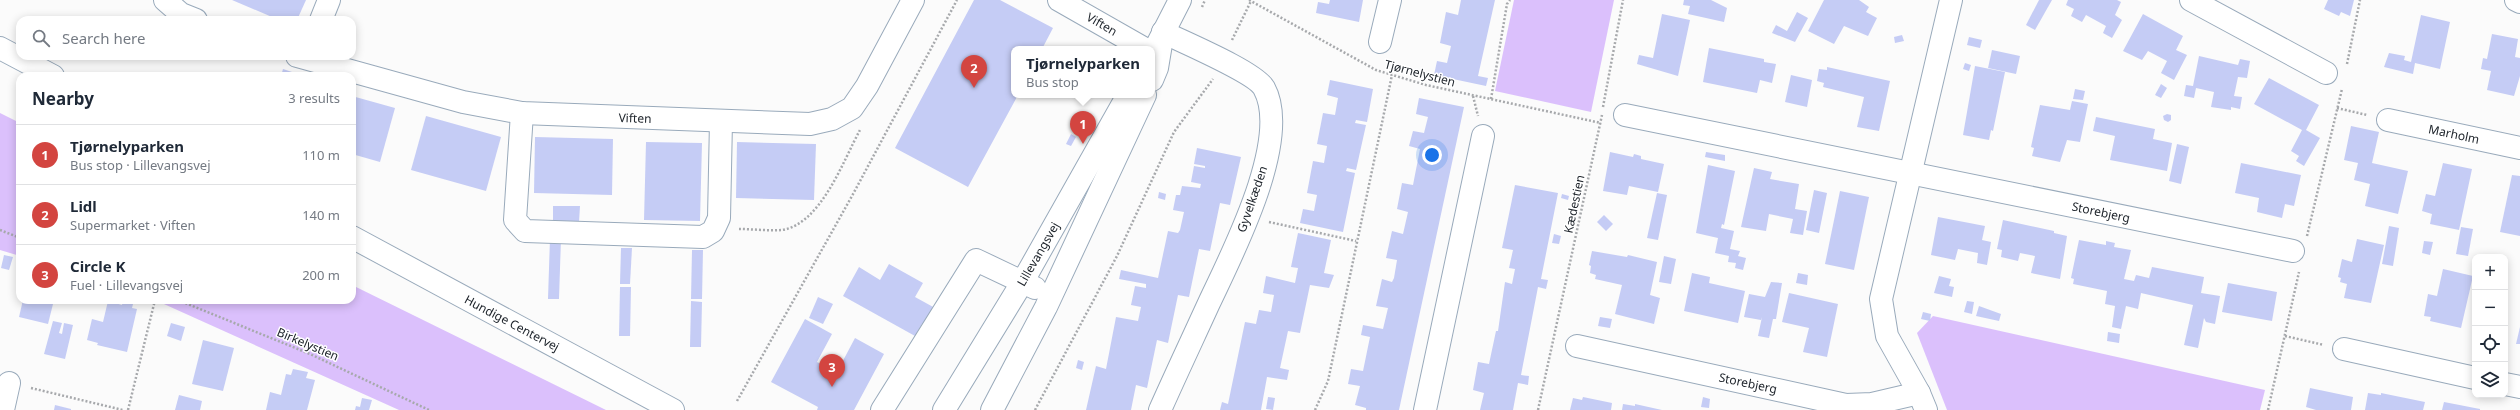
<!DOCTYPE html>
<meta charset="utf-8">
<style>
:root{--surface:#fff;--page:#f2f2f3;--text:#1f2937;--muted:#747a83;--line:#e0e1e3;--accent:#d34540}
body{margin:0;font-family:"Noto Sans",sans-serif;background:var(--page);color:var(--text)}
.controls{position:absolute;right:12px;bottom:12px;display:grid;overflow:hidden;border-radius:8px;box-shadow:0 2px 10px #0003}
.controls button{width:36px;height:36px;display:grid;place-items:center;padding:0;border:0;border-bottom:1px solid var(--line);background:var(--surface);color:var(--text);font:20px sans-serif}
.you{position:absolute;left:1432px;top:155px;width:14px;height:14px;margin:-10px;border:3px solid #fff;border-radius:50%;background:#1a73e8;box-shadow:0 0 0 6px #1a73e833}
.badge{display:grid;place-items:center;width:26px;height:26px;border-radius:50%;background:var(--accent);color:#fff;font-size:13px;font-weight:700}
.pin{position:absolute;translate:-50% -33px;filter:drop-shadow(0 1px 2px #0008)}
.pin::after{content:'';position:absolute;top:21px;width:14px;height:12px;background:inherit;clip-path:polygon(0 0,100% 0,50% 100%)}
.popup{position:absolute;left:1011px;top:46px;width:144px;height:52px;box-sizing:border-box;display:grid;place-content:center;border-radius:8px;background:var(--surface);filter:drop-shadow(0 1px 3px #0005);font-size:13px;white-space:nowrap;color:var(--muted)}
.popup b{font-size:15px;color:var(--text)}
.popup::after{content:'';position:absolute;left:50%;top:100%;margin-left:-8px;border:8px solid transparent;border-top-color:var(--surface)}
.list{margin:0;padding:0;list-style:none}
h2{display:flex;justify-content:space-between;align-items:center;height:52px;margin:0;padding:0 16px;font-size:17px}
h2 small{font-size:13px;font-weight:400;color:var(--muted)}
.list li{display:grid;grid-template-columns:26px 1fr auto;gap:12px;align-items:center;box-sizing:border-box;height:60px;padding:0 16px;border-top:1px solid var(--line)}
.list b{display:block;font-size:15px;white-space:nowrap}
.list p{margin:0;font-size:13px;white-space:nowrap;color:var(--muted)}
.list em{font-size:13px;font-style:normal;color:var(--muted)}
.icon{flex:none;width:22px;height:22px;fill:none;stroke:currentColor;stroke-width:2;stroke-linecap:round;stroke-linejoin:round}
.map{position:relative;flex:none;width:2520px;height:410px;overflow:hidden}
.search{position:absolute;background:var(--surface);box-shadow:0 2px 10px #0003;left:16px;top:16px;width:340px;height:44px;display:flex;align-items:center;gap:10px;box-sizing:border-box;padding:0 14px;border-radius:12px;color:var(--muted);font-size:15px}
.panel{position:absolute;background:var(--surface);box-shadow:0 2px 10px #0003;left:16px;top:72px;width:340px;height:232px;border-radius:12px}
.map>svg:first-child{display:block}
</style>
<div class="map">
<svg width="2520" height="410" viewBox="0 0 2520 410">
<rect width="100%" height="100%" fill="#fbfbfb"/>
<g fill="#dbc0fc">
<polygon points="1514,0 1614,0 1591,112 1495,91"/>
<polygon points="0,113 20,123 20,256 0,250"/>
<polygon points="352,285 606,410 399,410 155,300 352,300"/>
<polygon points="1933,316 2265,390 2260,410 1947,410 1917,333"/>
</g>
<g fill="#c5ccf5">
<polygon points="232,0 306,0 297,20 279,20"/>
<polygon points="974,0 1000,0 1053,28 1042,49 1014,49 1014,95 1018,95 968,187 895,148"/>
<polygon points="1330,0 1363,0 1359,22 1316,13 1318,2 1329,4"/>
<polygon points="1461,0 1495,0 1478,76 1488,78 1486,86 1434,75 1437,61 1447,63 1451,46 1440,43 1446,12 1458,15"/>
<polygon points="1684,0 1711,0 1727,8 1724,22 1688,14 1690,6 1683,5"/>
<polygon points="1824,0 1859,0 1869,7 1866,12 1877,18 1868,36 1844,26 1834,44 1808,31"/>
<polygon points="2039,0 2052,0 2035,30 2026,25"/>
<polygon points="2068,0 2117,0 2121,2 2115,15 2122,20 2112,38 2103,33 2106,26 2086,15 2082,22 2071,16 2074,9 2066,5"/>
<polygon points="2328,0 2354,0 2350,16 2341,12 2339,16 2324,9"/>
<polygon points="1797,12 1808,18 1795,42 1772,33 1776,25 1787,31"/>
<polygon points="1662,14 1690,20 1678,76 1637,64 1639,55 1653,58"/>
<polygon points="2143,14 2183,36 2176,50 2187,55 2174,80 2161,73 2167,61 2148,51 2142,60 2123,51"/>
<polygon points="2421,15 2450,22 2440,69 2415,63 2413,74 2384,67 2389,53 2405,56 2404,60 2411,62"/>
<polygon points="2492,34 2518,39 2515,57 2520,58 2520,76 2514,96 2487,90 2491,71 2481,69 2483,58 2487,59"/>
<polygon points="1902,35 1904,41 1895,43 1894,37"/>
<polygon points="1969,37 1982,40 1980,48 1967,45"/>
<polygon points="1709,48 1764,59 1764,62 1776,64 1772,83 1760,80 1757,93 1703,82"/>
<polygon points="1992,50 2020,56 2016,74 1988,68"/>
<polygon points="2199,56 2238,65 2240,59 2250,61 2247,78 2238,77 2234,96 2242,97 2240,109 2231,107 2231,110 2211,107 2214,92 2196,88 2194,98 2184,96 2186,85 2193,86"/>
<polygon points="1965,63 1971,65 1969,71 1963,69"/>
<polygon points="1975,66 2005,72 1993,131 1991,130 1989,140 1963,135"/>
<polygon points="1827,67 1890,81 1879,131 1857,127 1864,97 1823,87 1824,83 1817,81 1819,69 1827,70"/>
<polygon points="283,69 304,76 281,76"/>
<polygon points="1791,75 1812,80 1807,107 1785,102"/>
<polygon points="2269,78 2319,105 2306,130 2320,138 2304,166 2296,161 2299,156 2291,151 2302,130 2254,104"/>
<polygon points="1330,80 1373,89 1367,122 1356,120 1355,123 1366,125 1356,170 1347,168 1346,171 1355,173 1343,232 1300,223 1303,209 1314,211 1317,195 1307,193 1313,161 1324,163 1327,146 1317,144 1323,113 1335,115 1338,98 1327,95"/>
<polygon points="2161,84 2167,88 2161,98 2155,95"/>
<polygon points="2075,89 2085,91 2083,100 2073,99"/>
<polygon points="352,96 395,108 380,162 352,154"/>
<polygon points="1419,98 1464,107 1399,410 1366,410 1366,408 1355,405 1360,386 1348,384 1351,369 1363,371 1370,337 1361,335 1363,325 1383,329 1388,308 1376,306 1382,279 1392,282 1394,278 1397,260 1386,258 1392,231 1403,234 1408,212 1397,209 1402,183 1413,185 1420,149 1409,146 1413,131 1424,133 1428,117 1416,114"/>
<polygon points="2072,101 2088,104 2080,142 2067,140 2060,162 2032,156 2034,148 2031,147 2040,105 2070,110"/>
<polygon points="2167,114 2171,115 2171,120 2168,122 2164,120 2163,116"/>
<polygon points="426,116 501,137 486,191 411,170"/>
<polygon points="2096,117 2155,129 2153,139 2172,143 2167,171 2110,160 2115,136 2093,131"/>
<polygon points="2351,126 2379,132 2372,163 2408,171 2398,214 2365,206 2370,184 2354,180 2358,163 2344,160"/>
<polygon points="1071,134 1076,137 1071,146 1066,144"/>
<polygon points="535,137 613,139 612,195 534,193"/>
<polygon points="646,142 702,143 700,221 644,220"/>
<polygon points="737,142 816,144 814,200 736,198"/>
<polygon points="2177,144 2189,147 2181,184 2169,181"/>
<polygon points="1197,148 1241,157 1230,205 1220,203 1210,251 1199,249 1189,297 1178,295 1168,343 1157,340 1147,388 1136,385 1131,410 1086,410 1096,366 1106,369 1116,317 1138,321 1141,307 1131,305 1135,286 1146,288 1146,284 1119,279 1121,270 1158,278 1168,231 1178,233 1180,230 1184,212 1173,210 1176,195 1180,195 1182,186 1200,188 1201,184 1191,182 1194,166 1205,168 1205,166 1194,164"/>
<polygon points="1610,152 1633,157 1634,154 1641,156 1641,159 1664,164 1658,192 1629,186 1627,195 1603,191"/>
<polygon points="1706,152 1725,155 1725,161 1705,157"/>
<polygon points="2241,163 2301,175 2294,206 2285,204 2282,218 2257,212 2259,198 2235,193"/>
<polygon points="2443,163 2472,169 2459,230 2430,224 2432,214 2422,211 2426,194 2435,196"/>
<polygon points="1708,165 1735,171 1724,225 1722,224 1721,228 1734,231 1730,249 1740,251 1738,256 1746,258 1743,270 1735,268 1736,263 1728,262 1729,256 1715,253 1718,238 1696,233"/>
<polygon points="1754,168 1772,172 1770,179 1799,184 1795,209 1807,211 1803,235 1790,233 1793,219 1769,214 1766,231 1741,227"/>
<polygon points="2512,175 2520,176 2520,236 2500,232"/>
<polygon points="1515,185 1558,193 1541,279 1548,280 1546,289 1538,287 1521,375 1529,376 1528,385 1518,383 1513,410 1480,410 1484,393 1473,390 1478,362 1489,364 1496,331 1498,331 1505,282 1512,284 1515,269 1509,268 1513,250 1502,248"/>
<polygon points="1814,190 1827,193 1819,233 1806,230"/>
<polygon points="1840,191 1869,197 1854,270 1825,264"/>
<polygon points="1159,192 1166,194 1165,200 1158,198"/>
<polygon points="1657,193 1667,195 1658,240 1647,238"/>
<polygon points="1562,194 1569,196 1568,200 1561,198"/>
<polygon points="553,206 580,206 579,222 553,222"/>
<polygon points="1604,215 1613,224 1606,231 1597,222"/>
<polygon points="1938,217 1985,226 1982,240 1991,242 1987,265 1977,263 1978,253 1958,249 1955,260 1931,255"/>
<polygon points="2003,220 2054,231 2054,233 2067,236 2060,279 2031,273 2035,256 2020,253 2018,261 2001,257 2002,250 1997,249"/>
<polygon points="2389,226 2399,228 2393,266 2382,264"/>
<polygon points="2461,227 2473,229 2468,256 2456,254"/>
<polygon points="1298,233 1331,240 1324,273 1334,275 1329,288 1310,285 1300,333 1288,331 1280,368 1289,370 1287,380 1267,377 1261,410 1220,410 1222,402 1228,404 1245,322 1256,324 1259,310 1271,312 1274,295 1263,293 1266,276 1295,283 1298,268 1291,267"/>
<polygon points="1554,234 1561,236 1559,244 1552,243"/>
<polygon points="550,238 561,238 559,299 548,299"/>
<polygon points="2357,239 2384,245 2371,303 2344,298 2347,284 2340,282 2341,278 2338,277 2342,259 2352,262"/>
<polygon points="2079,240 2106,245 2106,241 2115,243 2114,247 2131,250 2124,279 2134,281 2136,275 2149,278 2152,267 2204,277 2201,293 2220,296 2215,324 2206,322 2204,318 2198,348 2184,345 2193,305 2141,293 2138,309 2126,306 2121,329 2112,327 2115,306 2105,304 2107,291 2073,284 2074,279 2071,278"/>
<polygon points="2424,241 2433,242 2430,255 2422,253"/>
<polygon points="621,248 632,248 630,284 620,284"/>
<polygon points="692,250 703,250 702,299 691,299"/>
<polygon points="1592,251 1627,257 1628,255 1657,262 1650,295 1660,298 1654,324 1615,314 1622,285 1595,279 1596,275 1590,273 1591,266 1589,265"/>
<polygon points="4,255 13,257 9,270 1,268"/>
<polygon points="1664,256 1676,259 1671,284 1659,282"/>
<polygon points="889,264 923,283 915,297 935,308 926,326 922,324 915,336 843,296 859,267 880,280"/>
<polygon points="2443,269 2473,276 2461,328 2430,321 2431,317 2424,316 2428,294 2437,296"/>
<polygon points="1692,273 1710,277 1709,283 1745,291 1738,323 1684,311"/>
<polygon points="1798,273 1808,275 1807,285 1796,283"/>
<polygon points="1939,276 1951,279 1949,286 1954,287 1952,297 1934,293"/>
<polygon points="1771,282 1782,283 1776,319 1773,319 1769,338 1758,336 1762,317 1761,320 1744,317 1749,294 1765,297"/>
<polygon points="2228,283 2277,292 2272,321 2222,312"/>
<polygon points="620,287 631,287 630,336 619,336"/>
<polygon points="1789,293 1838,304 1827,357 1803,352 1809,328 1782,322"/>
<polygon points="818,297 833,304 823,324 809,318"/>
<polygon points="23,300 54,300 48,324 19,317"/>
<polygon points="123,300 134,300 132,308 137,309 127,352 97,345 98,343 87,340 92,319 103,322 108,301 122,305"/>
<polygon points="691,301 702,302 701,347 690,347"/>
<polygon points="1967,301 1974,302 1972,314 1964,312"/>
<polygon points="1979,306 2001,314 1999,321 1976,316"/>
<polygon points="1923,312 1931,314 1930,321 1921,319"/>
<polygon points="1600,317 1612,319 1610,328 1598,326"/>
<polygon points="805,319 832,334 817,362 837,372 855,338 884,354 854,410 817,410 818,407 771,382"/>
<polygon points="53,321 62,323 59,333 62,334 64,323 73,325 65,359 44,354"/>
<polygon points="171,323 185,327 181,341 167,336"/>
<polygon points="2520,327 2520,344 2516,344"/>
<polygon points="2108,332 2120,334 2119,343 2107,341"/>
<polygon points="203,340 234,348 223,391 192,384"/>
<polygon points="1078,360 1084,362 1082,370 1076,368"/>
<polygon points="293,369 308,372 306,378 315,380 307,410 266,410 270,392 281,395 286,374 291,375"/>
<polygon points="2310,388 2353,397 2351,410 2316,410 2306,407"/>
<polygon points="2368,393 2381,395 2381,393 2425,402 2423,410 2365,410"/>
<polygon points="179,395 202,401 200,410 175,410"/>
<polygon points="1268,397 1275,398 1273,410 1266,409"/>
<polygon points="1583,397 1612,403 1611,410 1570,410 1573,398 1582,400"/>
<polygon points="1703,397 1710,399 1709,408 1701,407"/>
<polygon points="362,398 372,400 369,410 355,410 356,406 360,407"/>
<polygon points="2444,402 2480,409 2480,410 2442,410"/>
<polygon points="1623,404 1635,406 1635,404 1662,410 1622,410"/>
<polygon points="55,405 71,409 71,410 54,410"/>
</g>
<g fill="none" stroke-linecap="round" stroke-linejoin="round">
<g stroke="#9ab" stroke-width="24">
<g id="minor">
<polyline points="165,0 181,14 196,20"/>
<polyline points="1059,0 1145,49"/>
<polyline points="2191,0 2326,73"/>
<polyline points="2516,0 2520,2"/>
<polyline points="321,20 329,0"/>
<polyline points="1380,42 1390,0"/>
<polyline points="1157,45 1180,0"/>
<polyline points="0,48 53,76"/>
<polyline points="297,56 463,102 522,113 810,124 832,119 852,108 867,86 913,0"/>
<polyline points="1152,80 1157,68 1163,32"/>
<polyline points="522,113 515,220 525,231 703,237 713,231 719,218 721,121"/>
<polyline points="1625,115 2293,251"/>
<polyline points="2388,120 2520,148"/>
<polyline points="352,237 673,410"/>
<polyline points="1577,346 1846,405 1872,404 1919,393"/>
<polyline points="2344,349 2475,378"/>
<polyline points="2505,384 2520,387"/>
<polyline points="3,410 9,383"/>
<polyline points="882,410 976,260 1035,288"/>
<polyline points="944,410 1023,281 1128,95"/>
<polyline points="992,410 1046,307 1145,95"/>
<path d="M1160,410C1176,374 1193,338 1209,303C1232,254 1292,139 1264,88C1255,72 1183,42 1163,32"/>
<polyline points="1425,410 1483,136"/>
<polyline points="1926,410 1919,393 1887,336 1881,299 1951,0"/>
</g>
</g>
<g stroke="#a7a9ac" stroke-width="2.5" stroke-dasharray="2 2" stroke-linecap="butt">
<polyline points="1249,0 1376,70 1426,85 1601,123"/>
<polyline points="1202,7 1205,0"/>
<polyline points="1232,40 1251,1"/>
<polyline points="2347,64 2360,0"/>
<polyline points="1473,96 1478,116"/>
<polyline points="1491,99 1507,4 1510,0"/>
<polyline points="1603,107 1623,0"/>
<polyline points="2337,108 2367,115"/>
<polyline points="1269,222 1356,241"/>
<path d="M739,229C752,229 768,231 782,230C821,224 843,161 860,130"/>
<polyline points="0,230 20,238"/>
<polyline points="2307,236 2342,89"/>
<polyline points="178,300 310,354 429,410"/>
<polyline points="2285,336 2324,345"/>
<polyline points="31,388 123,410"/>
<polyline points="737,401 852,196 957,0"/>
<polyline points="128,410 155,300"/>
<polyline points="1035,410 1117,256 1174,132 1213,79"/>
<polyline points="1315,410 1328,381 1392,75"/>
<polyline points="1538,410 1602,115"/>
<polyline points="2268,410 2299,272"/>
</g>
<use href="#minor" stroke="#fff" stroke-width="22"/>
</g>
<g text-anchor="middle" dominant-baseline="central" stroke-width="3" stroke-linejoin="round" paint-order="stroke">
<g font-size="12" fill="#20262d" stroke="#fff">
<text transform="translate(1102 24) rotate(30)">Viften</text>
<text transform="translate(1420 73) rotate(15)">Tjørnelystien</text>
<text transform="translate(635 118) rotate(2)">Viften</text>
<text transform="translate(2454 134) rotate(12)">Marholm</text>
<text transform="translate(1252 199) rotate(-71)">Gyvelkæden</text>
<text transform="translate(1574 204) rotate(-78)">Kædestien</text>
<text transform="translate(2101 212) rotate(12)">Storebjerg</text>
<text transform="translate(1038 254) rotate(-60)">Lillevangsvej</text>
<text transform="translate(512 323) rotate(28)">Hundige Centervej</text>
<text transform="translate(308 344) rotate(23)">Birkelystien</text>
<text transform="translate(1748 383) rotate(12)">Storebjerg</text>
</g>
</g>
</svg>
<div class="controls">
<button>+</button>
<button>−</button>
<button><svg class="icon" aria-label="locate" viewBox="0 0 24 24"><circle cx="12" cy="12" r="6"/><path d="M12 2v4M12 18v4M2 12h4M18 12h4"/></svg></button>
<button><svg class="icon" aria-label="layers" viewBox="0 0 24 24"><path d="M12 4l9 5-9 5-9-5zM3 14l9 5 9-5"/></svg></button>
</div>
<div class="you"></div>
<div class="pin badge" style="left:1083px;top:144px">1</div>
<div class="popup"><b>Tjørnelyparken</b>Bus stop</div>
<div class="pin badge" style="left:974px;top:88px">2</div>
<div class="pin badge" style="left:832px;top:387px">3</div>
<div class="search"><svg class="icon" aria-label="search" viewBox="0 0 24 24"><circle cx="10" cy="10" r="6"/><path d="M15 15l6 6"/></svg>Search here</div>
<section class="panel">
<h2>Nearby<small>3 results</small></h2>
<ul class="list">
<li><span class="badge">1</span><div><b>Tjørnelyparken</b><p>Bus stop · Lillevangsvej</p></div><em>110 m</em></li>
<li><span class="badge">2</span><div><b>Lidl</b><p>Supermarket · Viften</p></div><em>140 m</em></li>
<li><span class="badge">3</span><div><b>Circle K</b><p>Fuel · Lillevangsvej</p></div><em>200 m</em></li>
</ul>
</section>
</div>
